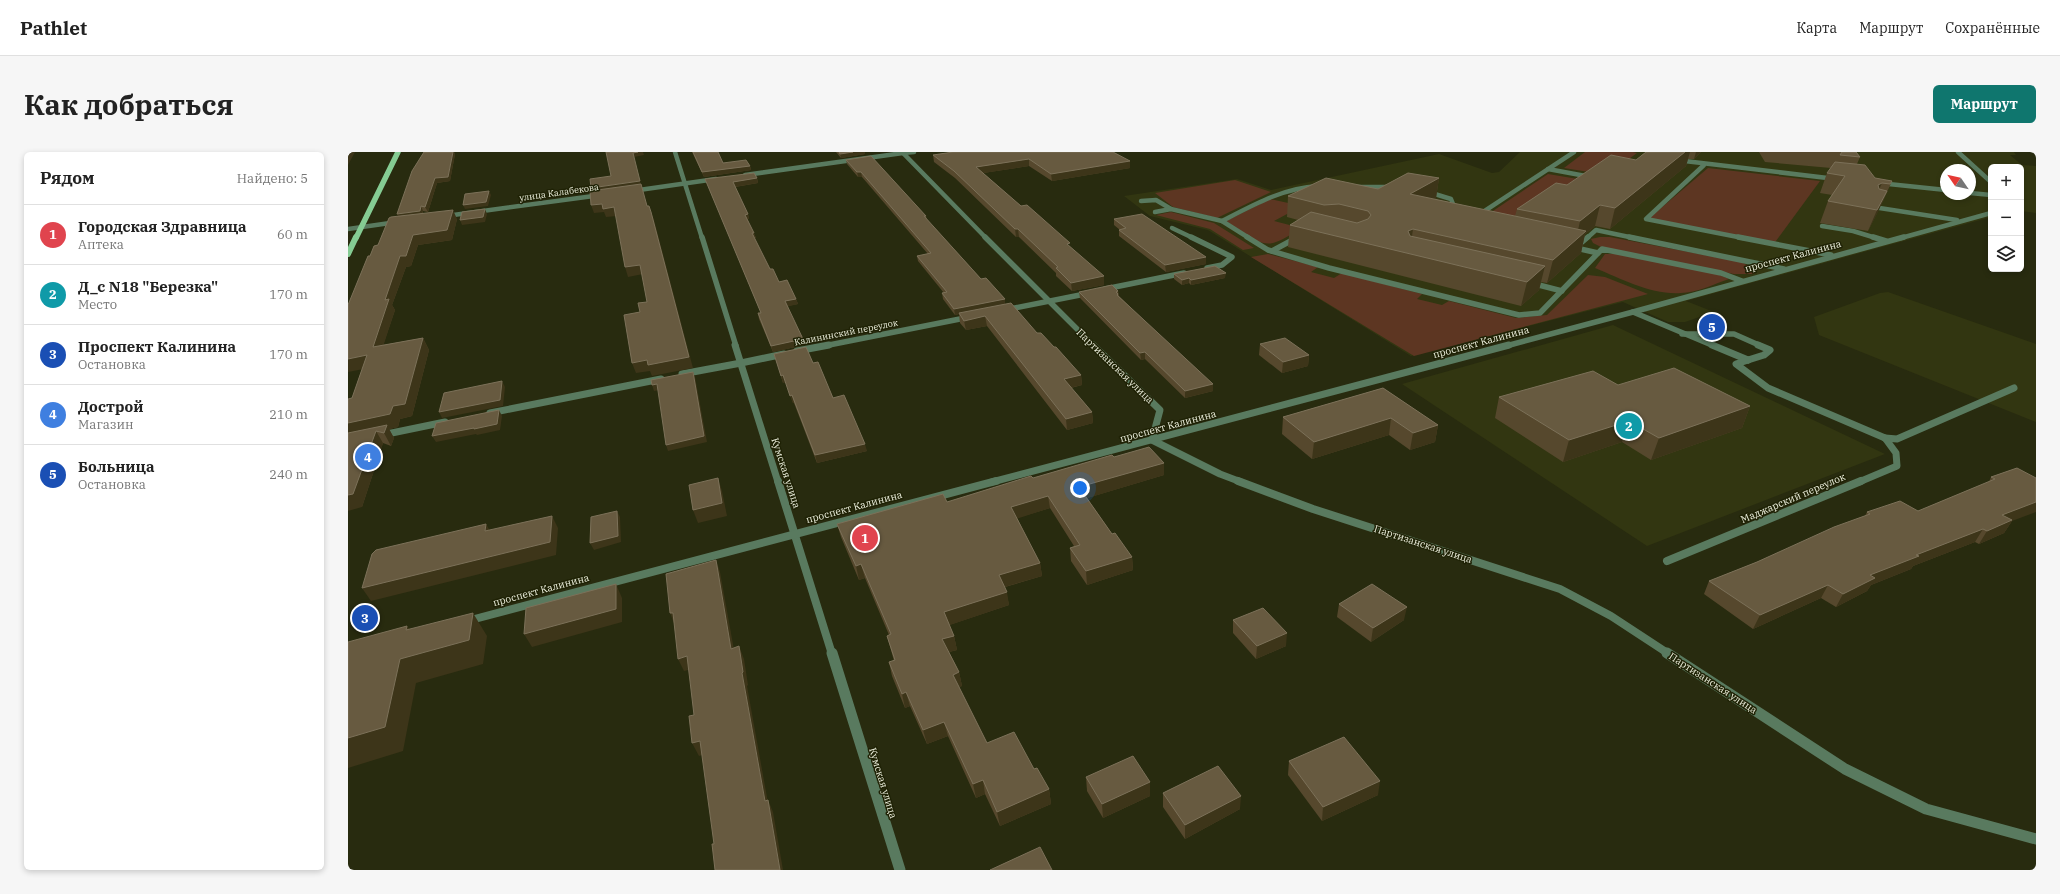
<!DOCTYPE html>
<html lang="ru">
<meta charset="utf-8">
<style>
:root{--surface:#fff;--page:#f6f6f6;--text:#222;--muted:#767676;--line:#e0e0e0;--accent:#0f766e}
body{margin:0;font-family:"IBM Plex Serif",serif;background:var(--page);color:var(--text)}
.controls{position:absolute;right:12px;top:12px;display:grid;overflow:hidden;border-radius:6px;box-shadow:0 2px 6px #0003}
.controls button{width:36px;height:36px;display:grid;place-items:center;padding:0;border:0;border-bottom:1px solid var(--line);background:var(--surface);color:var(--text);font:20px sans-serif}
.compass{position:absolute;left:1592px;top:12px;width:36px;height:36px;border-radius:50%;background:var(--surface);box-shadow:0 2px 6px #0003;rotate:304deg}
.you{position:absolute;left:732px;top:336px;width:14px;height:14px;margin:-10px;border:3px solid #fff;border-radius:50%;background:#1a73e8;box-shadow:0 0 0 6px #1a73e833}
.badge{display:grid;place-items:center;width:26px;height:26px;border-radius:50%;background:var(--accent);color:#fff;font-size:13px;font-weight:700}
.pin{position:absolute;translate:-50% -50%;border:2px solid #fff;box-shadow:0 1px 4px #0006}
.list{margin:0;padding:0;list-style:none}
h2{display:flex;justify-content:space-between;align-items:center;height:52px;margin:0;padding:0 16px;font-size:17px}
h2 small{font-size:13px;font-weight:400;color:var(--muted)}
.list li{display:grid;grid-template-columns:26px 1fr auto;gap:12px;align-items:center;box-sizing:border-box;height:60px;padding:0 16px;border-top:1px solid var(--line)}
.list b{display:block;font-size:15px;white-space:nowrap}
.list p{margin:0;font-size:13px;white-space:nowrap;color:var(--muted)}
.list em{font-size:13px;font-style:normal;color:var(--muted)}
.icon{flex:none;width:22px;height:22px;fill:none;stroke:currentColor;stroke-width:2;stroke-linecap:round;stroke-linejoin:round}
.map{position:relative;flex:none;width:1688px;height:718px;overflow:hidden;border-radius:6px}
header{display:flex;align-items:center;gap:24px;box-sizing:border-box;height:56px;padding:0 20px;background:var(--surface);border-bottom:1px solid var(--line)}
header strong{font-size:19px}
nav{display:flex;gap:22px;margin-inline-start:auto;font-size:14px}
.intro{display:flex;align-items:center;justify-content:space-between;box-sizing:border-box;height:96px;padding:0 24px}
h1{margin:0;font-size:28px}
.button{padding:10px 18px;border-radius:6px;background:var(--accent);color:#fff;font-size:14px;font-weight:700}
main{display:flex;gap:24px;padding:0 24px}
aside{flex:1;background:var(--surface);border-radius:6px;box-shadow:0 2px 6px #0003}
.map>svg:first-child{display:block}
</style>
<header>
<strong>Pathlet</strong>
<nav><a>Карта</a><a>Маршрут</a><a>Сохранённые</a></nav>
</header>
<div class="intro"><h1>Как добраться</h1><a class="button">Маршрут</a></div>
<main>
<aside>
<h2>Рядом<small>Найдено: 5</small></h2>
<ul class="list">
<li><span class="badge" style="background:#e0444e">1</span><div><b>Городская Здравница</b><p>Аптека</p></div><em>60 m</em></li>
<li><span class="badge" style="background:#0f9aa8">2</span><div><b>Д_с N18 &quot;Березка&quot;</b><p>Место</p></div><em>170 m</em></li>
<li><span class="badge" style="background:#1a4fb4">3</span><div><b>Проспект Калинина</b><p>Остановка</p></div><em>170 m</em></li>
<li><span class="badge" style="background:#3f7fe0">4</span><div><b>Дострой</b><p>Магазин</p></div><em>210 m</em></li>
<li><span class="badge" style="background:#1a4fb4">5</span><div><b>Больница</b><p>Остановка</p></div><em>240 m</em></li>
</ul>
</aside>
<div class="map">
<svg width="1688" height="718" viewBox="0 0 1688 718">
<rect width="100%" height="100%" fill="#282b0f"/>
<g fill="#323611" fill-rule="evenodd">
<path d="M1172,0H1666L1668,3H1662L1674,13L1688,14V61L1673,59V15H1643V65L1338,149L1366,160L1337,170H1320L1275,150L1063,204L860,78L802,64L776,44L889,27L923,38L1091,2L1144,21L1151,20ZM1598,18H1622V42H1598Z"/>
<polygon points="1540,140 1688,192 1688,270 1471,183 1466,165 1532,141"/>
<polygon points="1265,173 1537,302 1299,394 1054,232"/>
</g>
<g fill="#5d3622">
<polygon points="1237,0 1285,0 1289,1 1266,18 1247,21 1216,16"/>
<polygon points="1360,16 1472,29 1425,93 1299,68"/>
<polygon points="1200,22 1236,28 1155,74 1130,69"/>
<polygon points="887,28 923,40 869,66 825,55 807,41"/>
<path d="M922,47L954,54L926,69L953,76C945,81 937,87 928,90C911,97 892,78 878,69Z"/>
<polygon points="823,60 866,71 906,96 895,98 862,77 808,63"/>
<polygon points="1252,85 1262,85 1393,110 1408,118 1406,122 1386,122 1253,95 1245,91 1243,87"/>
<polygon points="920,102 970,115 963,120 986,126 994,121 1074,142 1069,147 1094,153 1101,149 1168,166 1199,163 1240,123 1257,125 1300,142 1066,204 903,105"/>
<path d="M1257,102H1271L1369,122L1381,127C1366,132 1348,141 1333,141C1303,143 1274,127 1247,116Z"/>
</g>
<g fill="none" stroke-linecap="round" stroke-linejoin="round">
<g stroke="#597a5f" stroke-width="4.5">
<polyline points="1610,0 1643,30"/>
<polyline points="555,1 566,0"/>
<polyline points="1328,8 1488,27"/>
<polyline points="1356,13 1298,67 1395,86"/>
<polyline points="1200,17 1243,25"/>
<polyline points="1531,31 1598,38"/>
<polyline points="1010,35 1044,35"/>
<polyline points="1077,39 1103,47 1105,52 1097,58"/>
<polyline points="1622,41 1643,43"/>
<polyline points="793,49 808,48 823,57 874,69"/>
<polyline points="1525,55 1609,68"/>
<polyline points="807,60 823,57"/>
<polyline points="1129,64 1226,0"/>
<polyline points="1474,74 1505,79 1528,86"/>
<path d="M901,86L874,69C905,53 935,36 970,34"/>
<polyline points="948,86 950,85"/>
<polyline points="1239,86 1248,78 1286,86"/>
<polyline points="1553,86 1643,61"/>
</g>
<g stroke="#597a5f" stroke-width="5.5">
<polyline points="899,85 920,98 981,116 1171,163 1192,161 1254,97 1373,121 1394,129"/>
<polyline points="1281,85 1436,117"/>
<polyline points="1390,85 1483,103"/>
<polyline points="1525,85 1538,89"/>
<polyline points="1227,96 1240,85"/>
<polyline points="1228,96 1250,101"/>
<polyline points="924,99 950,85"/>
<polyline points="1183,131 1214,139"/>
<polyline points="1285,160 1556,85"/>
<polyline points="1334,182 1386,182 1413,194"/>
</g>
<g stroke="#597a5f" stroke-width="7">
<polyline points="1400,208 1416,203 1422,198 1410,193"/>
<polyline points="334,222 393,211"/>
<polyline points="142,261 313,227"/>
<polyline points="34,283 97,270"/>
<polyline points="1537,286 1549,287 1666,236"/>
</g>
<g stroke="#597a5f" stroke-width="4.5">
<polyline points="327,0 354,86"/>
<polyline points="554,0 638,86"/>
<polyline points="397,23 555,1"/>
<polyline points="284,39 368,27"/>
<polyline points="98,64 253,43"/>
<polyline points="824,76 845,86"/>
<polyline points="0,77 49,70"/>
</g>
<g stroke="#597a5f" stroke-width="5.5">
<polyline points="354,85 388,194"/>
<polyline points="637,85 746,194"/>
<polyline points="843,85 884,105 874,113 859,116"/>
<polyline points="757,137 836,121"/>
<polyline points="657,158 742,141"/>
<polyline points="476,194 622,165"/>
<polyline points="1158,194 1285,160 1366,194"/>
</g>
<g stroke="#597a5f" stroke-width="7">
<polyline points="387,193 430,330"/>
<polyline points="745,193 812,258 804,288 872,322 893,330"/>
<polyline points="1364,193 1400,208"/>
<polyline points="449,199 481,193"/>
<polyline points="1400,208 1388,212 1420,236 1537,286 1548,301 1549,314 1511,330"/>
<polyline points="393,211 436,202"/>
<polyline points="644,330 1161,193"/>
</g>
<g stroke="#597a5f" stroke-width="8">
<polyline points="430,329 484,502"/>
<polyline points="890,329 965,357 1212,437 1263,464 1321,502"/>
<polyline points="1319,409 1513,329"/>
<polyline points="119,469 648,329"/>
</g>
<g stroke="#597a5f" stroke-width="11">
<polyline points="484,501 552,718"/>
<polyline points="1319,501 1497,617 1578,657 1688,687"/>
</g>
<polyline stroke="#85cc93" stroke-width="5.5" points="8,86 50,0"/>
<polyline stroke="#85cc93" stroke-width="6" points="0,102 8,85"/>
</g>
<g fill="#56482d">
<polygon points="105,0 106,0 107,2 102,29 89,31 80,60 75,59 75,61 109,67 104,88 70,93 63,114 58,115 44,153 47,158 35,193 75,186 81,198 64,264 52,267 50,275 41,277 46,286 43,294 35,291 14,355 4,246 14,217 22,104 30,93 50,64"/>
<polygon points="344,0 370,0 375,11 402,14 403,18 356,25"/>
<polygon points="488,0 517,0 517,2 493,6"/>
<polygon points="605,0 782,16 704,29 681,14 635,21 673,54 722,95 756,133 724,139 708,124 708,121 671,85 668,85 607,26 586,10 585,3"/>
<polygon points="1298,0 1353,0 1346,7 1340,7 1338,14 1262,77 1247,74 1237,82 1233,101 1199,131 1193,130 1191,138 1173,154 940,95 942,73 950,68 939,65 940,44 1030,37 1091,26 1088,46 1086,47 1167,64 1169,57 1219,33 1288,8"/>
<polygon points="1411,0 1508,0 1512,5 1509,12 1527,26 1544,29 1535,49 1520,79 1472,71 1480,49 1484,43 1472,41 1479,21 1483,16 1417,10"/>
<polygon points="498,8 578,64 579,68 633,127 657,147 657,152 689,181 706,195 733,223 734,233 723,236 744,260 745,271 719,278 639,174 618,178 612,171 611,162 607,163 595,147 594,141 596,141 570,109 569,104 580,102 514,25 510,25 499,12"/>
<polygon points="409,26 410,31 387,35 400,62 401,67 399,67 408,86 406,86 422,117 431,130 448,147 450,152 439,154 456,193 425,200 411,167 410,161 413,161 357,27"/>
<polygon points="766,67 858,112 818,120 771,84 771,78 772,78 766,73"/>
<polygon points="826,122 877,126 843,133 841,131 834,133 826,127"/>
<polygon points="770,139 771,144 865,239 837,246 797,207 793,208 732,146 731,140"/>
<polygon points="912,192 961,203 960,214 934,221 911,203"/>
<polygon points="426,202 465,211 485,246 519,299 469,311 446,251 445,251 438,231 435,231"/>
<polygon points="1270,233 1402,254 1394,276 1303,308 1274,290 1215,310 1147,266 1151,245"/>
<polygon points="1035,236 1090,273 1087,290 1062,298 1041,283 964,307 934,282 935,265"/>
<polygon points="766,305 816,311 816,323 739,346 764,382 784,405 785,418 739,433 723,409 722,396 726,394 702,356 669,366 692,411 694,424 657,435 661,453 601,473 606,484 609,498 601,500 611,520 614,534 611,535 639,591 686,617 701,637 703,652 652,674 637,642 628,646 600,584 579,592 562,554 557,556 544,524 541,510 546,509 539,484 541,483 517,426 511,428 493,385 489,372 599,350"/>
<polygon points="1669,316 1664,369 1656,381 1631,392 1627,390 1565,414 1563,417 1523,433 1519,439 1488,455 1473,446 1405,477 1356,442 1361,429 1409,410 1517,364 1519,360 1570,359 1641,330 1643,325"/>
<polygon points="991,452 1056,468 1023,490 989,465"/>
<polygon points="885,468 938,494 908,507 885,481"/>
<polygon points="941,609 1030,643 974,669 940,623"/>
<polygon points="738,625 802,644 755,666 739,639"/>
<polygon points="815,641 892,657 837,687 815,655"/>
</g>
<g fill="#3d3519">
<polygon points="2,0 7,0 0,13 0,3"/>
<polygon points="105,0 106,0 107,2 102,29 89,31 80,60 77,55 87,26"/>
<polygon points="290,0 295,0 296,3 286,5 293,33 302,63 244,40 243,36 292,29 285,1"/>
<polygon points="505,0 517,0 517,2 493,6 492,2"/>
<polygon points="1337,0 1342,0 1338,14 1262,77 1267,56"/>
<polygon points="1348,0 1353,0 1346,7"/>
<polygon points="681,7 681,14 629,22 628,15"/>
<polygon points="782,9 782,16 704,29 703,22"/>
<polygon points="402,14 403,18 356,25 354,20"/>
<polygon points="509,20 513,20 514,25 510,25"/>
<polygon points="409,26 410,31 386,35 385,30"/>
<polygon points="1091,26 1088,46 1059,63 1062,42"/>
<polygon points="1534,31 1525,51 1530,33"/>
<polygon points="141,39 143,43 140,54 117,57 115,53"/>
<polygon points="1539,39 1530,60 1520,79 1529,58"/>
<polygon points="254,52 266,55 269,64 258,65 256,60 246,61 243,53"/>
<polygon points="1252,53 1247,74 1237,82 1233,101 1199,131 1205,108 1228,88 1232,69"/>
<polygon points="73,54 75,59 74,63 51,66 49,62"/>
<polygon points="137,57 139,62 137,70 114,73 112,68"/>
<polygon points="105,58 109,67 104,88 70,93 63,114 58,115 44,153 47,158 31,207 25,195 37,148 52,104 65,83"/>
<polygon points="303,60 306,68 345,216 304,224 302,219 288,221 284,211 299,208"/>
<polygon points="400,62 401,67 398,67 397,63"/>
<polygon points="667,77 670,77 671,85 668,85"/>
<polygon points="1065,77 1062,99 1060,79"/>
<polygon points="404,81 406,81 408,86 405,86"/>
<polygon points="858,105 858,112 818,120 817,113"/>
<polygon points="292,113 295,122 280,125 277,115"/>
<polygon points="1197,114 1191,138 1173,154 1179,130"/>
<polygon points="878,121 877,126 843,133 843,128"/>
<polygon points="756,124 756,133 724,139 723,131"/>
<polygon points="841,126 841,131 834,133 834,128"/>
<polygon points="448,147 450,152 438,155 437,149"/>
<polygon points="657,147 657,153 607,163 606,157"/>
<polygon points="637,164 639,174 618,178 616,169"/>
<polygon points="75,186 81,198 64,264 52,267 50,275 41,277 46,286 43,294 36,281 28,279 35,291 14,355 0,359 0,271 45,254"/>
<polygon points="455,187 456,193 425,200 423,194"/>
<polygon points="797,200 797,207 793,208 792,201"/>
<polygon points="19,203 26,215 0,220 0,207"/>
<polygon points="961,203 960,214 934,221 935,210"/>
<polygon points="345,220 347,225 359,290 320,299 318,293"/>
<polygon points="435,223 438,231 435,231 433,224"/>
<polygon points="733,223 734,233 717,237 716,227"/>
<polygon points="154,229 157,235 155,254 94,266 91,260"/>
<polygon points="309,232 312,238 306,239 304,233"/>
<polygon points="865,232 865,239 837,246 837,239"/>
<polygon points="444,243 446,251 445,251 442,244"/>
<polygon points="1402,254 1394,276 1303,308 1311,286"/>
<polygon points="151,258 154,264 152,278 129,283 128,282 88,290 84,284"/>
<polygon points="744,260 745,271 719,278 718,267"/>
<polygon points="1043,266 1041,283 964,307 966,290"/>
<polygon points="1281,269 1274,290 1215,310 1221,288"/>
<polygon points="1090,273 1087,290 1062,298 1065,281"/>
<polygon points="517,292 519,299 469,311 467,303"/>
<polygon points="816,311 816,323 733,348 731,335"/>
<polygon points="370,326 374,339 379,364 350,371 345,358"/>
<polygon points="700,344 702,356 665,368 663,355"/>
<polygon points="1688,350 1688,360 1664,369 1656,381 1631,392 1639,379 1654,363"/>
<polygon points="269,359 272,365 273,390 246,398 242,391"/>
<polygon points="204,364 210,376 208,403 23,449 14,436"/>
<polygon points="138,372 145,384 137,379"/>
<polygon points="1635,377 1627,390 1565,414 1563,417 1523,433 1519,439 1488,455 1495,442 1522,423 1568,403"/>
<polygon points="784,405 785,418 739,433 738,419"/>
<polygon points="368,408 372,420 388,509 383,497"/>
<polygon points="692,411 694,424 653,436 651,423"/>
<polygon points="513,412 517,426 511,428 508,414"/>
<polygon points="268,432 274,446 274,470 184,495 176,482"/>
<polygon points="1480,433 1473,446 1405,477 1412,463"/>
<polygon points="659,440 661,453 599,474 596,460"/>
<polygon points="1059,455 1056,468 1023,490 1025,476"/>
<polygon points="125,461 139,484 135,512 68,531 55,599 0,616 0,586 58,478 59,474 75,497"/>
<polygon points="322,461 325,461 327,474"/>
<polygon points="939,481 938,494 908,507 909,494"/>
<polygon points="606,484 609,498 597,501 594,487"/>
<polygon points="391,494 396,507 400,533 399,534 422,662 417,649 394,521"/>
<polygon points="339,504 344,517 336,519 330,507"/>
<polygon points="611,520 614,534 608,537 605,523"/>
<polygon points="558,540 562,554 557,556 554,542"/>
<polygon points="596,570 600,584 579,592 575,578"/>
<polygon points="352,589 358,602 351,604 344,591"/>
<polygon points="635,628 637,642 628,646 625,632"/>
<polygon points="1032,629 1030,643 974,669 975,655"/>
<polygon points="802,630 802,644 755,666 754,652"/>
<polygon points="701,637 703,652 652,674 649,660"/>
<polygon points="893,644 892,657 837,687 837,673"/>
<polygon points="420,648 425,660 435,718 432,718"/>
</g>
<g fill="#675a40" stroke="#7c7159">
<polygon points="76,0 105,0 100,25 87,26 77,55 73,54 72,59 49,62 64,19"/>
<polygon points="258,0 290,0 285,1 292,29 243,36 242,27 263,24"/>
<polygon points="345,0 370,0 375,11 398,8 402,14 354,20"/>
<polygon points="491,0 505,0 492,2"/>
<polygon points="605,0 765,0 782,9 703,22 681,7 628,15 673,54 679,53 722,91 719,92 756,124 723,131 708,116 710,115 670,77 667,77 606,19 585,3"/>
<polygon points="1298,0 1337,0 1267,56 1252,53 1232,69 1169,57 1208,31 1219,33 1263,3 1288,8"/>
<polygon points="1494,0 1508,0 1512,5 1492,3"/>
<polygon points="523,4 578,64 576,64 633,127 638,126 657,147 606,157 594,141 599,140 569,104 583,101 513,20 509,20 498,8"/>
<polygon points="1487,10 1517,13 1527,26 1544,29 1542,32 1534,31 1530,33 1531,37 1539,39 1529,58 1480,49 1497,24 1479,21"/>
<polygon points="406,21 409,26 385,30 400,62 397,63 406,81 404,81 422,117 425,117 431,130 439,128 448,147 437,149 455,187 423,194 410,161 413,161 357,27"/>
<polygon points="1060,21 1091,26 1062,42 1238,79 1205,108 1065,77 1060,79 1062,84 1197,114 1179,130 942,73 963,60 1009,71 1020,67 1023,63 1020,59 991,52 976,53 940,44 978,26 1030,37"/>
<polygon points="293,32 299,54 301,54 303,60 341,205 300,213 299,208 284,211 276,163 292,160 290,151 299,150 292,113 277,115 266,55 255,57 254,52 243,53 242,39"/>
<polygon points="141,39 138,50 115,53 117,42"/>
<polygon points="137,57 135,65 112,68 114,60"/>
<polygon points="105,58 99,78 65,83 58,104 52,104 37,148 41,147 25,195 75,186 57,252 45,254 42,262 0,271 0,247 4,246 19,203 0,207 0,153 20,104 22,104 26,94 30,93 41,66 43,65"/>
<polygon points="794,62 858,105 817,113 771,78 778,76 766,67"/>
<polygon points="867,114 878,121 843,128 841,126 834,128 826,122"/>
<polygon points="764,133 770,139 768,140 770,142 769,143 865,232 837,239 797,200 792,201 731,140"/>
<polygon points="663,151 689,181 693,181 706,195 708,195 733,223 716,227 744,260 718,267 637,164 616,169 611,161"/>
<polygon points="937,186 961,203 935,210 912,192"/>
<polygon points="458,195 465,211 470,210 485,246 496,243 517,292 467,303 444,243 442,244 435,223 433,224 426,202"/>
<polygon points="1326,216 1402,254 1311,286 1281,269 1221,288 1151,245 1245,219 1270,233"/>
<polygon points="345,220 356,284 318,293 309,232 304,233 303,228"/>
<polygon points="154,229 152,248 91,260 96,241"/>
<polygon points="1035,236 1090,273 1065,281 1043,266 966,290 935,265"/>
<polygon points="151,258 149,272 126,277 126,276 84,284 88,271"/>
<polygon points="39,273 36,281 28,279 5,342 0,343 0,281"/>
<polygon points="801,295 816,311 731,335 764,382 767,381 784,405 738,419 722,396 732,393 700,344 663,355 692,411 651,423 659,440 596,460 606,484 594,487 611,520 605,523 639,591 666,580 686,617 689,616 701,637 649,660 635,628 625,632 596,570 575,578 558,540 554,542 541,510 547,508 539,484 543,482 513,412 508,414 489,372 595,342 599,350 683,324 685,326 764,303 766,305"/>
<polygon points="1669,316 1688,326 1688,350 1654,363 1664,368 1639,379 1635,377 1568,403 1571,404 1522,423 1527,426 1495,442 1480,433 1412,463 1361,429 1409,410 1486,375 1522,362 1519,360 1552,349 1570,359 1647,327 1643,325"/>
<polygon points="370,326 374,351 345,358 341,333"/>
<polygon points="269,359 270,384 242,391 243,365"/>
<polygon points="204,364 202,390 14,436 24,402 28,398 138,372 137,379"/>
<polygon points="368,408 383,497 391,494 395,520 394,521 417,649 420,648 432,718 367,718 364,692 366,692 352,589 344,591 341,564 346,563 339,504 330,507 325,461 322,461 318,422"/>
<polygon points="268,432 268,457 176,482 178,456"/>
<polygon points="1024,432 1059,455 1025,476 991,452"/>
<polygon points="915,456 939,481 909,494 885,468"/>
<polygon points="125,461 121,488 52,507 37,575 0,586 0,490 59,474 58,478"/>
<polygon points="996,585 1032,629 975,655 941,609"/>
<polygon points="785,604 802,630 754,652 738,625"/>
<polygon points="870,614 893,644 837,673 815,641"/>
<polygon points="692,695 704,718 642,718"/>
</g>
<g text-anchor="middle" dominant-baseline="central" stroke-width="3" stroke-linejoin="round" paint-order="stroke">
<g font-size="9" fill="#edf0de" stroke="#1f2205">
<text transform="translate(211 40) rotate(-8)">улица Калабекова</text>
<text transform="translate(498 180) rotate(-11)">Калининский переулок</text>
</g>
<g font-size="10" fill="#edf0de" stroke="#1f2205">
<text transform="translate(1445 104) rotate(-15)">проспект Калинина</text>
<text transform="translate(1133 190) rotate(-15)">проспект Калинина</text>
<text transform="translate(767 214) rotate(44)">Партизанская улица</text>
<text transform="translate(820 274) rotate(-15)">проспект Калинина</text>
<text transform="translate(438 321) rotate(72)">Кумская улица</text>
<text transform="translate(1445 346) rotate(-23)">Маджарский переулок</text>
<text transform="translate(506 355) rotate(-15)">проспект Калинина</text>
<text transform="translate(1075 392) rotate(18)">Партизанская улица</text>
<text transform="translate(193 438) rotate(-15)">проспект Калинина</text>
<text transform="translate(1365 531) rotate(33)">Партизанская улица</text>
<text transform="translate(535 631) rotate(73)">Кумская улица</text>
</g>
</g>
</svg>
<div class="controls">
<button>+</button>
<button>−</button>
<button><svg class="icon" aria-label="layers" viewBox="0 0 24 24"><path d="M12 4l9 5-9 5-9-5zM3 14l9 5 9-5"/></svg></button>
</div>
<svg class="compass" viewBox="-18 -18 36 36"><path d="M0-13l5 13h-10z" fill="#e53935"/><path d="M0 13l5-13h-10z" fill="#767676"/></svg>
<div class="you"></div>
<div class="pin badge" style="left:517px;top:386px;background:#e0444e">1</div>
<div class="pin badge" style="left:1281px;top:274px;background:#0f9aa8">2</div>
<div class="pin badge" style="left:17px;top:466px;background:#1a4fb4">3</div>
<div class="pin badge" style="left:20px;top:305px;background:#3f7fe0">4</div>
<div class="pin badge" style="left:1364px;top:175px;background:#1a4fb4">5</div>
</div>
</main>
